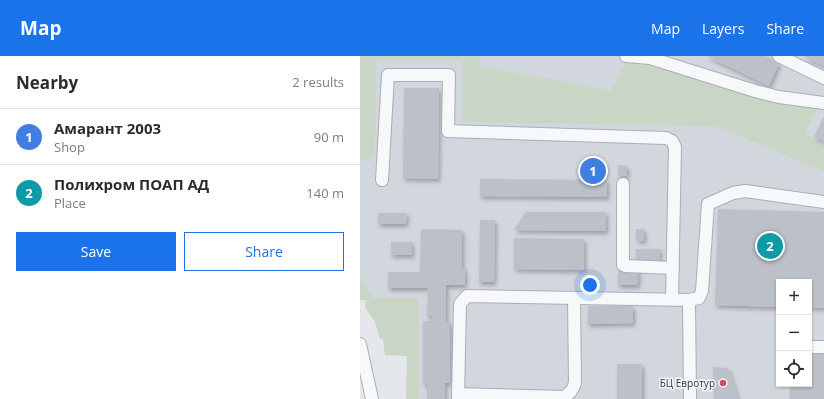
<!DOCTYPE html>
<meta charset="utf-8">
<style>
:root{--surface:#fff;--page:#f7f7f7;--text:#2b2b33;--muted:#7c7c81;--line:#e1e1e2;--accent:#1a73e8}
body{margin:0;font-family:"Open Sans",sans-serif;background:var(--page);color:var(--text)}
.controls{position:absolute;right:12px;bottom:12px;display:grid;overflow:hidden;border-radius:0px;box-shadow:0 1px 3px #0004}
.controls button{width:36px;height:36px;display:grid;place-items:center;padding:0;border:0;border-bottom:1px solid var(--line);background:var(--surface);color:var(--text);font:20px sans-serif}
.you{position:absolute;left:230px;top:229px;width:14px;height:14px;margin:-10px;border:3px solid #fff;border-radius:50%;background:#1a73e8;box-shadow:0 0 0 6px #1a73e833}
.badge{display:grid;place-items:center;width:26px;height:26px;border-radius:50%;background:var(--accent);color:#fff;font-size:13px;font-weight:700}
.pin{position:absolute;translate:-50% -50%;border:2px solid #fff;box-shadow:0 1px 4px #0006}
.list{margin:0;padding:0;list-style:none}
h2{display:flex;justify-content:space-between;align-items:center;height:52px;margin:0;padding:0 16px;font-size:17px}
h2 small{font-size:13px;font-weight:400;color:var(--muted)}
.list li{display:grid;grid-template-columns:26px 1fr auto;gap:12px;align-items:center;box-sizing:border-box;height:56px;padding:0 16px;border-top:1px solid var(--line)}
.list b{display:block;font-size:15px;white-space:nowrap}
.list p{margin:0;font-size:13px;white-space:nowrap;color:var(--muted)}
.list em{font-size:13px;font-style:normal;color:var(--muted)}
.actions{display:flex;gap:8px;padding:12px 16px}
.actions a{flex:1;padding:9px 0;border:1px solid var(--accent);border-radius:0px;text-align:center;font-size:14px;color:var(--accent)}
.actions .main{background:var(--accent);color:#fff}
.icon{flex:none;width:22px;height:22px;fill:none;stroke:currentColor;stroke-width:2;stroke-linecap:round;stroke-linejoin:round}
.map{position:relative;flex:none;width:464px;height:343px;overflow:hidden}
header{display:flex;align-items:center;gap:24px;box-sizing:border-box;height:56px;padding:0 20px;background:var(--accent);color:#fff}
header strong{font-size:19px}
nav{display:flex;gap:22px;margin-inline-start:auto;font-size:14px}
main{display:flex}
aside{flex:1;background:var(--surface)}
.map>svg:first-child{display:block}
</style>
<header>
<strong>Map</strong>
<nav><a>Map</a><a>Layers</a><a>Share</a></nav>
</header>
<main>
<aside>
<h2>Nearby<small>2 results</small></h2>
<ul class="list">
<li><span class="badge" style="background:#3f7fe0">1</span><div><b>Амарант 2003</b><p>Shop</p></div><em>90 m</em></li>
<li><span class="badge" style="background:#0f9aa8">2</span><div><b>Полихром ПОАП АД</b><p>Place</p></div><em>140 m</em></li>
</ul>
<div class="actions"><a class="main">Save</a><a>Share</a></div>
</aside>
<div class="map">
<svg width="464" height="343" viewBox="0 0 464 343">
<defs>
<filter id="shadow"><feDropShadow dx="2" dy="3" stdDeviation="2" flood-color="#0004"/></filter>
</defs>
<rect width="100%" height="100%" fill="#e4e7eb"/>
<path fill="#d2d6dd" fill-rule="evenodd" d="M0,0H464V343H59V242H14L0,224ZM419,226H449V328H419Z"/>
<g fill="#c9d5c5">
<polygon points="0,0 121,0 119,10 251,35 266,5 291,5 458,51 445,78 464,89 464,115 355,70 102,66 102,5 16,5 15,100 0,106"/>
<polygon points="0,224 14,242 59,242 59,343 46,343 47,300 25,299 23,283 20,283 15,266 5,251 6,244 0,244"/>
</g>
<g fill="#bbc0c9" filter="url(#shadow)">
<polygon points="347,0 405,0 419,7 409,30"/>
<polygon points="443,0 464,0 464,10"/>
<polygon points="44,32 79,32 78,123 43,122"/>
<polygon points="464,60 464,85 454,81"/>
<polygon points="258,109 267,110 267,120 258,119"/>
<polygon points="227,112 240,112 240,118 227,117"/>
<polygon points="120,123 247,124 247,141 120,140"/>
<polygon points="358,153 464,156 464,252 449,251 449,226 419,226 419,251 355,249"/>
<polygon points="166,156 246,156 246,175 154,174"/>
<polygon points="18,157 47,157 46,168 18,168"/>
<polygon points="120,164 135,164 134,226 119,226"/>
<polygon points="61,173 102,174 102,212 105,212 105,229 86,229 86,266 90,266 90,327 85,327 85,343 67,343 67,328 63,327 63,265 72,265 72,260 67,260 68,232 28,232 28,216 60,216"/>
<polygon points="276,173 284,173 284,185 276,184"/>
<polygon points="154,182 224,183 224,214 154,213"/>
<rect x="31" y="186" width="21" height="13"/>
<polygon points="276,193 300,193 299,208 276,207"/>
<rect x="258" y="213" width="20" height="16"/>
<polygon points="228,250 273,250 273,267 228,268"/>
<polygon points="449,293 464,293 464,343 430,343 430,328 449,328"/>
<rect x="257" y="308" width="25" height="35"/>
<polygon points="353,311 368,312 378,343 354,343"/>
</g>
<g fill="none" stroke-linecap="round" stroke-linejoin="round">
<g stroke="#a9aeb6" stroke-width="14">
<g id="minor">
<polyline points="266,0 290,2 395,35 419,41 464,47"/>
<polyline points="419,0 464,22"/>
<polyline points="22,124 28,19 89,19 88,75 306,82 312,85 315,91 312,243"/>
<polyline points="263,128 263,209 265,210 313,212"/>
<polyline points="329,244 330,343"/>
<polyline points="0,288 12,343"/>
<polyline points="449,291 464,291"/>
<path d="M98,338L204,341C210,337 213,334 215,327L214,242"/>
<polyline points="98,343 100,248 107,240 329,244 339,242 342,235 348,148 373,137 385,135 464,146"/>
</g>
</g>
<use href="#minor" stroke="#f7f8fa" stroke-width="12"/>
</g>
<circle fill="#cd4d62" stroke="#f4f6f9" stroke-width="1.5" cx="363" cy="327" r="4"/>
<g text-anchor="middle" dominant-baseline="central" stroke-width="3" stroke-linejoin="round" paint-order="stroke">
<g font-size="10" fill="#2c3544" stroke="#f4f6f9" text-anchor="end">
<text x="355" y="327">БЦ Евротур</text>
</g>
</g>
</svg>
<div class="controls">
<button>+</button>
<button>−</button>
<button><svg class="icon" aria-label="locate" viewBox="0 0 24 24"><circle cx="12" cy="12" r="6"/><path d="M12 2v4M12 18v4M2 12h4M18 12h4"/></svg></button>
</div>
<div class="you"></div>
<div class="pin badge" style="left:233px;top:115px;background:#3f7fe0">1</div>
<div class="pin badge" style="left:410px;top:190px;background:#0f9aa8">2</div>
</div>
</main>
